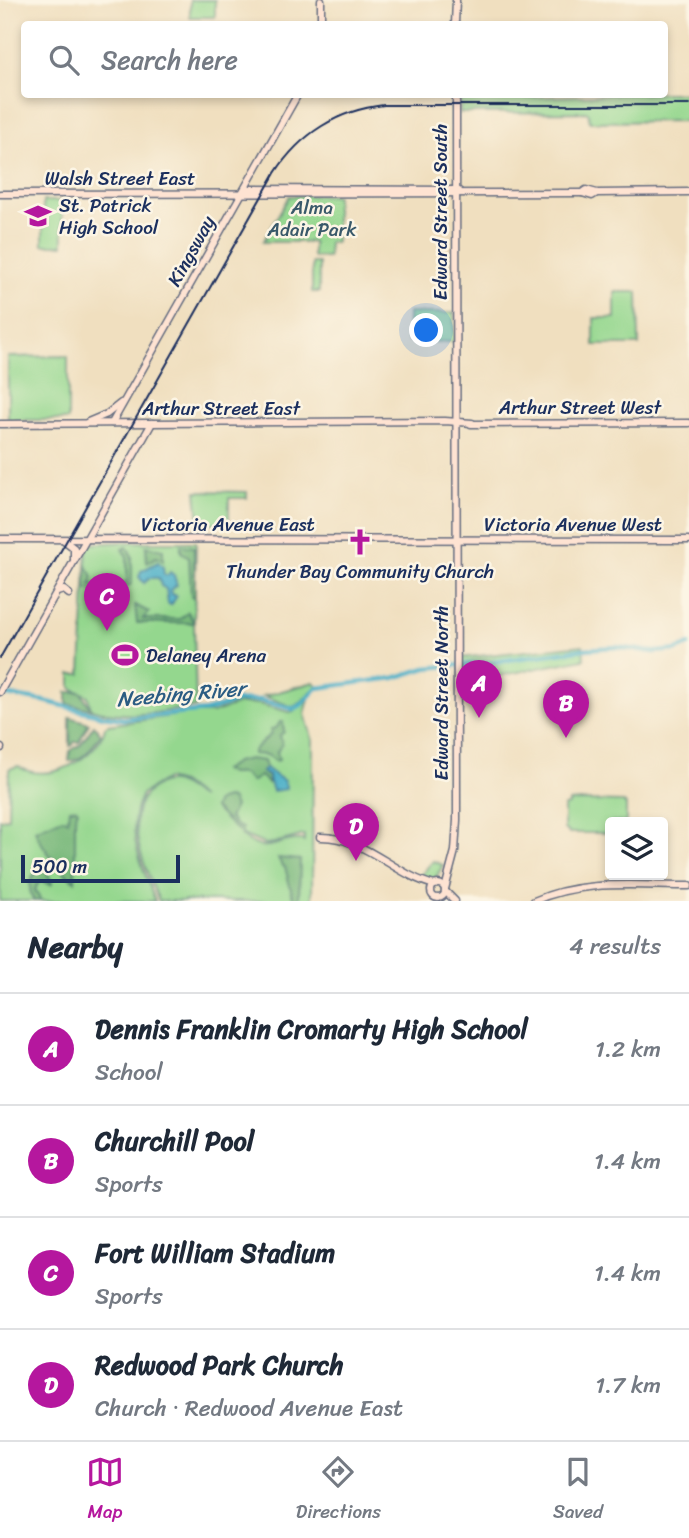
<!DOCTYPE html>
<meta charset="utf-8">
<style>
:root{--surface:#fff;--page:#f6f6f7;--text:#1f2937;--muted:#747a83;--line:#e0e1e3;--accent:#b5179e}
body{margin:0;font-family:Sriracha,sans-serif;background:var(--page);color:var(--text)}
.controls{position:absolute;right:21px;bottom:21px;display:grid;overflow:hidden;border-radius:7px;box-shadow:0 4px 10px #0003}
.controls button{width:63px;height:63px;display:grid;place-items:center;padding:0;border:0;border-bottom:2px solid var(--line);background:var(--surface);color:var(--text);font:35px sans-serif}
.scale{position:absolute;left:21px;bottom:18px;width:159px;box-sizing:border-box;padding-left:7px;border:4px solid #1b2f5e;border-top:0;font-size:19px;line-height:24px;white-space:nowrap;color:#1b2f5e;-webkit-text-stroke:5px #fcf5e5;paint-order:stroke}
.you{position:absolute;left:427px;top:331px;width:24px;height:24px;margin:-18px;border:5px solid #fff;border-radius:50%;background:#1a73e8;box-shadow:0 0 0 10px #1a73e833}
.badge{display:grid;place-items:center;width:46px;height:46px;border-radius:50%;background:var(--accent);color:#fff;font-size:23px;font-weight:700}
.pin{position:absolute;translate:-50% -58px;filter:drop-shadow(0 2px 4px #0008)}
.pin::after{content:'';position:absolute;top:37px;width:24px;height:21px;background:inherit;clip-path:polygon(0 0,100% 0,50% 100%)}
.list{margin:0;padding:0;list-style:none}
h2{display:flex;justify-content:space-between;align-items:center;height:91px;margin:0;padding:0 28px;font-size:30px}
h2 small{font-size:23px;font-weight:400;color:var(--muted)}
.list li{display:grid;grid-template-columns:46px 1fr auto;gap:21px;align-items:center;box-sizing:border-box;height:112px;padding:0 28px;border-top:2px solid var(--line)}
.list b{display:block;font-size:26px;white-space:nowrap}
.list p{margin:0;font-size:23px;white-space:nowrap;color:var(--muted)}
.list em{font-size:23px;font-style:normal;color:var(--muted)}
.icon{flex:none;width:38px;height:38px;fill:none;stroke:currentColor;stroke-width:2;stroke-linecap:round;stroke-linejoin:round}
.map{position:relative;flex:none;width:689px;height:901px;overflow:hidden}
.search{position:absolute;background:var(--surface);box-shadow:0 4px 10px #0003;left:21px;right:21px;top:21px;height:77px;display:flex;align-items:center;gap:18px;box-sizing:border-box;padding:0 24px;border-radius:7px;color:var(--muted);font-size:26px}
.sheet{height:539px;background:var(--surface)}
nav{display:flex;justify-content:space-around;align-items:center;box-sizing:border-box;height:98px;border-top:2px solid var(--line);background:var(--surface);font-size:19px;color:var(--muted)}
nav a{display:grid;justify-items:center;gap:4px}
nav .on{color:var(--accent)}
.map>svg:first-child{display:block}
</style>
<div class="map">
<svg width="689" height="901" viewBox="0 0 689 901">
<rect width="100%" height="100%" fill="#fcf5e5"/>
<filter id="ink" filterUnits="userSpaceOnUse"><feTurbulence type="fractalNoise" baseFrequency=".0143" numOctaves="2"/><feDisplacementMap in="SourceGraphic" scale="14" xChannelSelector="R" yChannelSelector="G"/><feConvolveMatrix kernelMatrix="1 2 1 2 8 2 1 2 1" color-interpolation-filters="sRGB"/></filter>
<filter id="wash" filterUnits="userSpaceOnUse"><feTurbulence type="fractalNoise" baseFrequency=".00686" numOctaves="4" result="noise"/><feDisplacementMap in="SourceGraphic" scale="28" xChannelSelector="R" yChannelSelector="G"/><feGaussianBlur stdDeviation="1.57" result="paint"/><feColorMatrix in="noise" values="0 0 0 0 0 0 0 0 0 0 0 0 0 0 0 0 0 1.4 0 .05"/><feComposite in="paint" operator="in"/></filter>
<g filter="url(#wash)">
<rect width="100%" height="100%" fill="#f0dfbf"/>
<g fill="#94d78e" stroke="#588376" stroke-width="2" fill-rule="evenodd">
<rect x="190" y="0" width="25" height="17"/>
<polygon points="665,93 689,93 689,121 590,122 588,112 460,113 460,100"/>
<polygon points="336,195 336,242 329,242 328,257 313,257 313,242 263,242 289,196"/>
<polygon points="43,201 62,201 63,245 43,245"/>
<rect x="312" y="263" width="7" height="29"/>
<polygon points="615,292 638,292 639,345 594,345 594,318 615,318"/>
<polygon points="408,313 454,313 454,342 408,341"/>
<polygon points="68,356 68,420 8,420 8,357"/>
<polygon points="196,491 247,492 247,498 229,498 229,523 199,523"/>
<path d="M125,542H196L194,623L196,707C161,712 125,720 91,709L88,696L71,688V674H81L87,544Z"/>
<polygon points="583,645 584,659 493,677 460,680 460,658"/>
<polygon points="314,682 317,686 301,702 293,707 264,696"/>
<path d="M310,695L305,714L313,741L312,901H159C147,873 118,811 152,789C156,786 161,782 166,782C180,780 190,793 201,798L181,783L166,779L142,794C123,830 143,866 155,901H0V819L8,818L9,769L18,766C46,786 98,759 105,727L108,725L192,713H212L239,704H259L289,712L294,711ZM240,834L266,845L304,835V843L303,840C276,837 268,860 240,834Z"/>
<polygon points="582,801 623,802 626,805 626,822 610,822 610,833 569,833 564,829 564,806 569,805 569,802"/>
<polygon points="433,861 443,865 433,883 420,876"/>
</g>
<g fill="#77b879" stroke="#49746c" stroke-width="2">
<polygon points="181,545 194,547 195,598 191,597 189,557 181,552"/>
<polygon points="146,546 163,550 163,561 157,557 147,562"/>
<polygon points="127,547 132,556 132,584 123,588 86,590 86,565 93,576 91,584 118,584 127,582 127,557 122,549"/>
<polygon points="135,605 149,612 143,619 180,619 188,612 194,623 137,623"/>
<polygon points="67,692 81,692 91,709 67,704"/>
<polygon points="70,717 89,723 79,742 74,742 73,745 70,746"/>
<polygon points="280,722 283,722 284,732 280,735 282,744 277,752 279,760 276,761 267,755 253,754 253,751 271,734 270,730 277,727"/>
<path d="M94,725L101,734C92,746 85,761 69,761L70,751L80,745Z"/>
<path d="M249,759L264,761L266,768L262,772L269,778L268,783L260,776L251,782C241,771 243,774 230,774L223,770L236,762Z"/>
<polygon points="226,798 231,799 235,806 229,818 236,826 242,828 242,833 233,827 214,808 217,801"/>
<path d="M76,808L78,810L75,818V881C62,874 40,844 35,830L62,818L67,820L70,809Z"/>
<polygon points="278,858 300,860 299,901 294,901 285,867 282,866"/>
<path d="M40,868L47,872L52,883L51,885L42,881L38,883L35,890L41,901H34C27,888 29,878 40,868Z"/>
</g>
<g fill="#48afc7" stroke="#326f92" stroke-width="2">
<polygon points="158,562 163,567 164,575 168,575 170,572 174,575 177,585 170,590 171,594 177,596 171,605 168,604 166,589 161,586 159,578 150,578 144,583 139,577 141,571"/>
<polygon points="265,768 284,781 287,789 273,791 268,776 262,772"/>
</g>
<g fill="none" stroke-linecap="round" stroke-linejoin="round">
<polyline stroke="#48afc7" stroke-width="4.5" points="0,694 44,701 103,716 123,719 206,711 237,701 259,700 294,709 301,705 317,688 394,678 426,668 493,662 585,649 616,647 654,652 677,650 689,645"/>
</g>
</g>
<g filter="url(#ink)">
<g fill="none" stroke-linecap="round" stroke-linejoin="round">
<g stroke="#666d80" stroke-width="9">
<g id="secondary">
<polyline points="321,24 321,0"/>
<polyline points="455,24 456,0"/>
<polyline points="244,191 248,189 455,190 459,191"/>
<polyline points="597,193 592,196 582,193 586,190 597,193 689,192"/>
<polyline points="0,194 582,193"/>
<polyline points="88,422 107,414 121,403"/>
<polyline points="112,423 298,94"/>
<polyline points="0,424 445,421 472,423"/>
<polyline points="471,424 689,423"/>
<polyline points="0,539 689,540"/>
<polyline points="65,541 74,548 74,560"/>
<polyline points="57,592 64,590 69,594"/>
<polyline points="0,692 152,423"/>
<polyline points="0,748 1,748"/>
<path d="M320,837C364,836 394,875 435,885"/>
<circle cx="438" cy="891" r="7"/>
<polyline points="445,889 455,851 457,820 456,94"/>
<polyline points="445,891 455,901"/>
<path d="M534,901C582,879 637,886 689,886"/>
</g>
</g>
<use href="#secondary" stroke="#fee3d2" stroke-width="6"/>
<path stroke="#1b2f5e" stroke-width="2" d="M0,658L275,173C300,134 338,110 384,105H689"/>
</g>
</g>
<defs>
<g id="school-bare" transform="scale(2.1)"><path d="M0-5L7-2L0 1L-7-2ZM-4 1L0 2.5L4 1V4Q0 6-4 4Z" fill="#b5179e" stroke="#fcf5e5" stroke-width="2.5" paint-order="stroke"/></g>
<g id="church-bare" transform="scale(2.1)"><path d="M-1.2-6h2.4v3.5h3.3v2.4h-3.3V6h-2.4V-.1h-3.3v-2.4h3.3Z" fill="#b5179e" stroke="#fcf5e5" stroke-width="2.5" paint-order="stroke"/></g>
<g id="stadium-bare" transform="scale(2.1)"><path d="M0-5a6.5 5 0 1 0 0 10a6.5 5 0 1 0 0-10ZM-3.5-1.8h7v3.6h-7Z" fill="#b5179e" stroke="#fcf5e5" stroke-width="2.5" paint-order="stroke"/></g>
</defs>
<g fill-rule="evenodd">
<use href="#school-bare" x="38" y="216"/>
<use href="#church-bare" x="360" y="542"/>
<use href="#stadium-bare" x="125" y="655"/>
</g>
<g text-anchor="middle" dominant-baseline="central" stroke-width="5" stroke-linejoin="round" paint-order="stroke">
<g font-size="19" fill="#1b2f5e" stroke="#fcf5e5">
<text x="120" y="178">Walsh Street East</text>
<text transform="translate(440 212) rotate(-90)">Edward Street South</text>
<text transform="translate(191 251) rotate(-61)">Kingsway</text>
<text x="580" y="407">Arthur Street West</text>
<text x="221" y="408">Arthur Street East</text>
<text x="228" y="524">Victoria Avenue East</text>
<text x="573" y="524">Victoria Avenue West</text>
<text transform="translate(441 693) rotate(-90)">Edward Street North</text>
</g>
<g font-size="19" fill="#1b2f5e" stroke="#fcf5e5" text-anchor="start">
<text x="59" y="205">St. Patrick<tspan x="59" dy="22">High School</tspan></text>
<text x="360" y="571" text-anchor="middle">Thunder Bay Community Church</text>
<text x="146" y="655">Delaney Arena</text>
</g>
<g font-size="19" fill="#39596a" stroke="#fcf5e5">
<text x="312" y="207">Alma<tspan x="312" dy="22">Adair Park</tspan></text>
</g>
<g font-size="21" font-style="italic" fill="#2b5c83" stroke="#fcf5e5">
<text transform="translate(181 694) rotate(-5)">Neebing River</text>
</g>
</g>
</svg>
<div class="controls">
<button><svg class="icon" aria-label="layers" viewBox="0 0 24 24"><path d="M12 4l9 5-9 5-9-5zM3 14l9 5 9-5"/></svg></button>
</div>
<div class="scale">500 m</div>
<div class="you"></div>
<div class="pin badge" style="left:479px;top:718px">A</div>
<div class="pin badge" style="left:566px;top:738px">B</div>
<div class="pin badge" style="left:107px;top:631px">C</div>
<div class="pin badge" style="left:356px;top:861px">D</div>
<div class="search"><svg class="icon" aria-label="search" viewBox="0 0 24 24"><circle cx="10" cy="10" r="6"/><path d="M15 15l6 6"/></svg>Search here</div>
</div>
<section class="sheet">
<h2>Nearby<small>4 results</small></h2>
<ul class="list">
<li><span class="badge">A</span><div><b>Dennis Franklin Cromarty High School</b><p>School</p></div><em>1.2 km</em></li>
<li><span class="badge">B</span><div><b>Churchill Pool</b><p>Sports</p></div><em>1.4 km</em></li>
<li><span class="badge">C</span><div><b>Fort William Stadium</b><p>Sports</p></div><em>1.4 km</em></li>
<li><span class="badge">D</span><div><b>Redwood Park Church</b><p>Church · Redwood Avenue East</p></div><em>1.7 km</em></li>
</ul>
</section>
<nav>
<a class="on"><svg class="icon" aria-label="map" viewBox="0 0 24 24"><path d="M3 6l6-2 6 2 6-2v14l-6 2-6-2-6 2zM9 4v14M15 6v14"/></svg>Map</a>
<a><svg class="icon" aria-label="directions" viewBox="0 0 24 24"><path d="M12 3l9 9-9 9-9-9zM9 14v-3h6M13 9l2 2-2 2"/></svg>Directions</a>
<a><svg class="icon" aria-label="saved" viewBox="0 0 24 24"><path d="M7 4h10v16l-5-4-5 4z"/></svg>Saved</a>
</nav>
